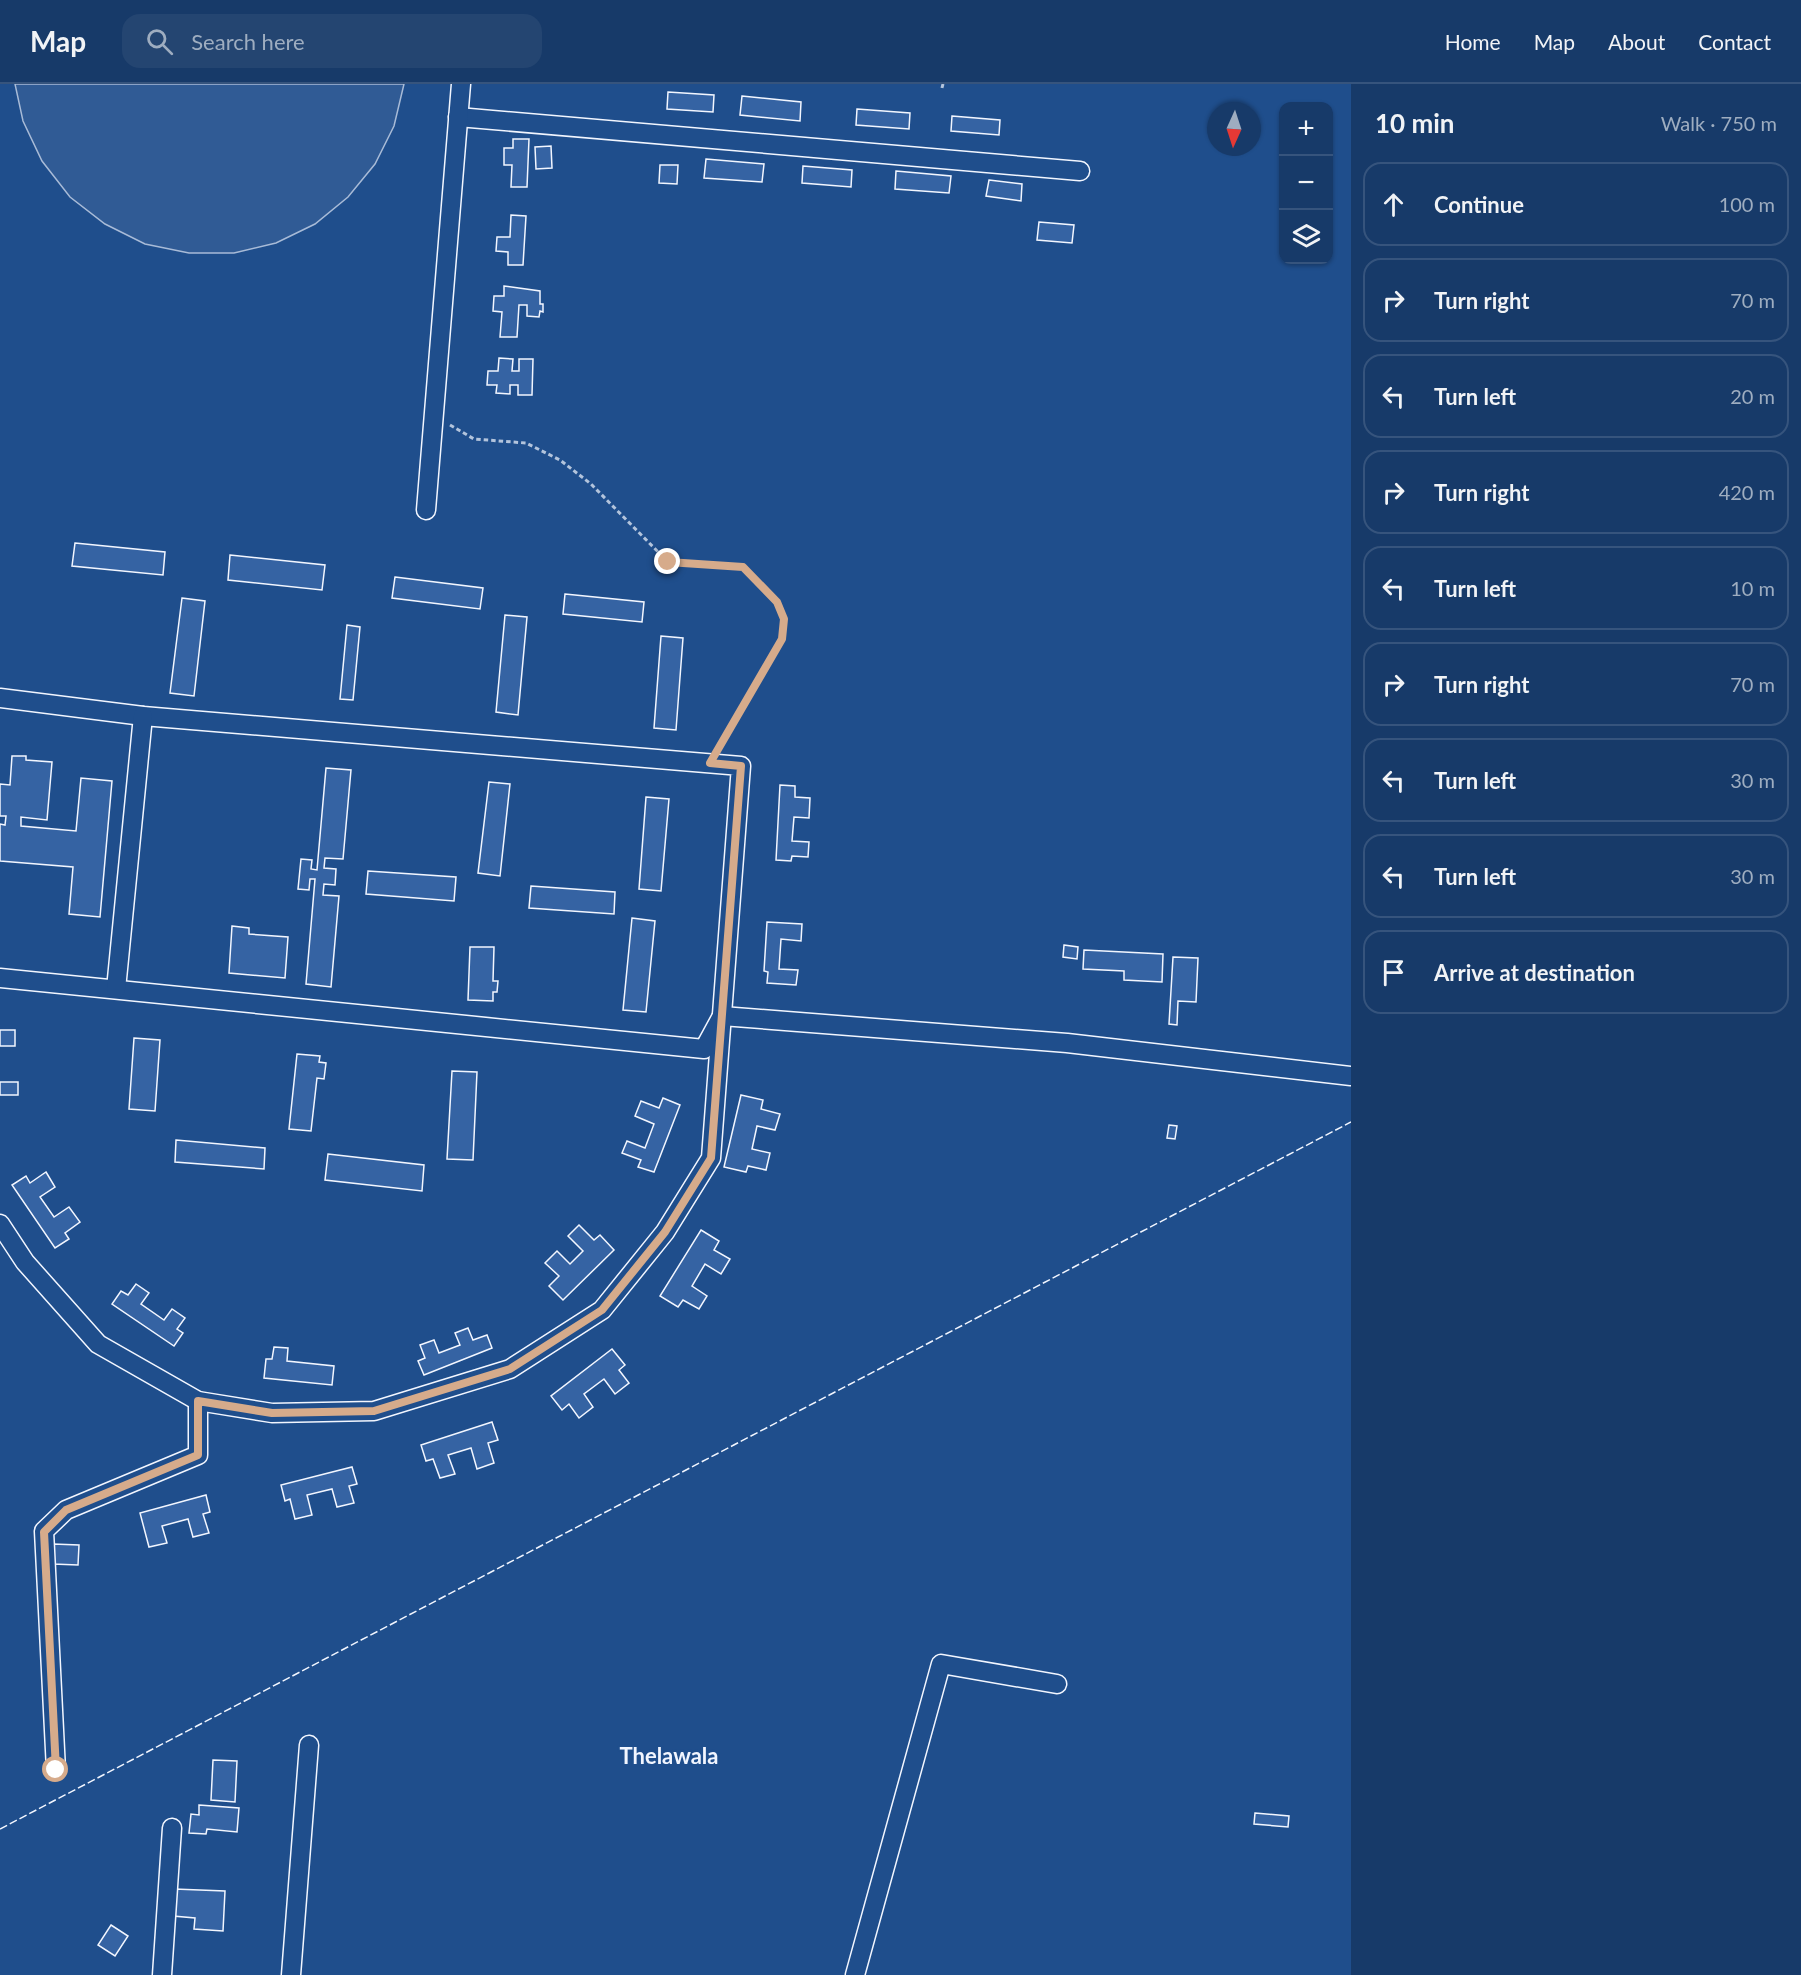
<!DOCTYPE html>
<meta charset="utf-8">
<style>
:root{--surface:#173a69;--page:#244571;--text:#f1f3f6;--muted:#9eadc0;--line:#36547d}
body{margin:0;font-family:Lato,sans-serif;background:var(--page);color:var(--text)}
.controls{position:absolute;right:18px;top:18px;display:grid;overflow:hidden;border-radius:12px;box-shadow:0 2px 4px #0004}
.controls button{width:54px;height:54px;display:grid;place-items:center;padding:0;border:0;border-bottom:2px solid var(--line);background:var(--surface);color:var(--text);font:30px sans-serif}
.compass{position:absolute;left:1207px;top:18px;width:54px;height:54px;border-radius:50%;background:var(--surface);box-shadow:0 2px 4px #0004;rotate:183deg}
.stop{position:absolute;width:18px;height:18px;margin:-14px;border:4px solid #d6ab8b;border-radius:50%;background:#fff}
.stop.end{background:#d6ab8b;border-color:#fff;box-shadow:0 2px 6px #0008}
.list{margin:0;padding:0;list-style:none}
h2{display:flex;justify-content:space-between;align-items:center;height:78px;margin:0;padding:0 24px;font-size:26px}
h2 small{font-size:20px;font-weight:400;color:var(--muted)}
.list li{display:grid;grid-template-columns:39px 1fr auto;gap:18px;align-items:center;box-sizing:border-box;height:84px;margin:0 12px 12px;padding:0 12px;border:2px solid var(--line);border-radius:18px}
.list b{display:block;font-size:22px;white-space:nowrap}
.list em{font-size:20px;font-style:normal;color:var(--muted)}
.icon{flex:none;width:33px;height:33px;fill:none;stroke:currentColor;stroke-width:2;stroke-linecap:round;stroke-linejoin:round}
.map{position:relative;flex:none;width:1351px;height:1891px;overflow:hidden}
header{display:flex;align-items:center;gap:36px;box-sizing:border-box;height:84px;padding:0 30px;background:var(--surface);border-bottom:2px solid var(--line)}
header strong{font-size:28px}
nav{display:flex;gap:33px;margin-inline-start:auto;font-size:21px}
.search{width:420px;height:54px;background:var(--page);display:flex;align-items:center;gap:15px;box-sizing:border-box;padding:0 21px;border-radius:18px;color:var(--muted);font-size:22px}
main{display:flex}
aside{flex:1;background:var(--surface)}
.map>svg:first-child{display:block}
</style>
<header>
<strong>Map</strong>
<div class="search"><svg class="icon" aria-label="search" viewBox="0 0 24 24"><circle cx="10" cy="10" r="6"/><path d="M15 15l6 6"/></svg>Search here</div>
<nav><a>Home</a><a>Map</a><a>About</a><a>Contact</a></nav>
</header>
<main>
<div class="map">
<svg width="1351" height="1891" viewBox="0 0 1351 1891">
<rect width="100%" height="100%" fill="#1f4e8c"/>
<polygon fill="#305b95" stroke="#a8bbd7" stroke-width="1.5" points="15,0 404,0 394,42 375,80 348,113 315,140 276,159 234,169 189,169 145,160 105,140 70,113 42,77 23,37"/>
<g fill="#3563a3" stroke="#f2f6ff" stroke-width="1.5">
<polygon points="668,8 714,11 713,28 667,25"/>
<polygon points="742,12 801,18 800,37 740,31"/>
<polygon points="857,25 910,29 909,45 856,41"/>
<polygon points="952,32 1000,36 999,51 951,47"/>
<polygon points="513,55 529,55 527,103 511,103 512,81 504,81 504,64 513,64"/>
<polygon points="551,62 552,84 536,85 535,63"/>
<polygon points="706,75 764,80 762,98 704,94"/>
<polygon points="660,81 678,81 677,100 659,99"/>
<polygon points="803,82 852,86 851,103 802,99"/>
<polygon points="896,87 951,92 949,109 895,105"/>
<polygon points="989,96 1022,100 1021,117 986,112"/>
<polygon points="511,131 526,132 523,181 508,181 508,168 496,167 497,153 510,153"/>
<polygon points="1039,138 1074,141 1072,159 1037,156"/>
<polygon points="504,202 540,207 540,220 543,220 543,228 540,227 539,233 527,232 527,221 519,221 517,253 500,253 502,228 493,227 494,212 504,212"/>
<polygon points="499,274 513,275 512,287 519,287 519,275 533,275 532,311 518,311 518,301 510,301 510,310 496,309 497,301 487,301 488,287 498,287"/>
<polygon points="75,459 165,468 163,491 72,482"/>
<polygon points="230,471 325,481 322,506 228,496"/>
<polygon points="395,493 483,504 480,525 392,514"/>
<polygon points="565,510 644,518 642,538 563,530"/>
<polygon points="182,514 205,517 194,612 170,609"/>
<polygon points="505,531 527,533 518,631 496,628"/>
<polygon points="347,541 360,543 353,616 340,615"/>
<polygon points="661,552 683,554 676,646 654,644"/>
<polygon points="12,672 26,672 26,676 52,678 47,736 21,733 21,742 76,747 81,694 112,697 100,833 69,830 73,783 0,777 0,740 5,741 6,732 0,732 0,700 10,701"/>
<polygon points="326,684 351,686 343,775 325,774 324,784 336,785 335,801 324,800 323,811 339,812 331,903 306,900 315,795 310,795 309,806 298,805 301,775 312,776 311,785 317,786"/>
<polygon points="489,698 510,700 500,792 478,789"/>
<polygon points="780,701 795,702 795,713 810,714 809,734 794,733 792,757 809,758 808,773 792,772 791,777 776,776"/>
<polygon points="646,713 669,715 661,807 639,805"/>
<polygon points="368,787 456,793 454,817 366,810"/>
<polygon points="531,802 615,808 614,830 529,824"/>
<polygon points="632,834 655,837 646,928 623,926"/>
<polygon points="767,838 802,840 801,857 781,855 779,885 798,886 796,901 767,899 768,888 764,887"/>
<polygon points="232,842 249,844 249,850 288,853 285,894 229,889"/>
<polygon points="1064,861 1078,863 1077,875 1063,873"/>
<polygon points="470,863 494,863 493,897 498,897 497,908 493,908 493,917 468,916"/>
<polygon points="1084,866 1163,870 1162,898 1124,896 1124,887 1083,885"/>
<polygon points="1173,873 1198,874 1196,918 1178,917 1177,941 1169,940"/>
<rect x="0" y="946" width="15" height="16"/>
<polygon points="134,954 160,956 155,1027 129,1025"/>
<polygon points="297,970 320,972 319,978 326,979 324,995 317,994 311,1047 289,1045"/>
<polygon points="452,987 477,988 473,1076 447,1075"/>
<rect x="0" y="998" width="18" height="13"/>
<polygon points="741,1011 763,1016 761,1025 780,1030 775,1046 757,1042 752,1065 770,1069 766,1086 748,1082 746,1088 724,1083"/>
<polygon points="663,1014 680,1021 654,1088 638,1083 641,1076 622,1069 627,1057 645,1064 654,1040 635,1032 641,1017 659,1024"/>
<polygon points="1169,1041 1177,1042 1175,1055 1167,1054"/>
<polygon points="176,1056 265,1064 264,1085 175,1078"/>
<polygon points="328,1070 424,1081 422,1107 325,1096"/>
<polygon points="46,1088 55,1103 40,1113 54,1133 69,1123 80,1138 65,1149 69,1155 55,1164 12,1101 26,1092 30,1099"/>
<polygon points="579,1141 594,1156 600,1151 614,1166 563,1216 549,1202 559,1192 545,1179 557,1167 570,1180 583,1167 568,1152"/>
<polygon points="701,1146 719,1157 714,1166 730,1175 721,1190 705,1180 692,1202 707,1212 699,1225 683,1216 678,1223 660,1212"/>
<polygon points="136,1200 149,1209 141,1220 164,1236 172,1225 185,1234 177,1245 183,1249 174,1262 112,1220 121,1207 128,1211"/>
<polygon points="468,1244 473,1256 487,1251 492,1264 424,1291 418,1277 425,1274 420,1261 434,1256 439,1269 460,1261 455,1249"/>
<polygon points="274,1263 288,1264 287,1277 334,1282 332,1301 264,1294 266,1275 272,1275"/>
<polygon points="612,1265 625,1281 619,1286 629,1299 615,1310 604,1295 584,1310 593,1323 579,1334 569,1320 562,1326 551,1312"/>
<polygon points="492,1338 498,1356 488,1359 494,1379 477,1385 471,1364 448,1371 455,1390 440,1394 433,1375 426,1377 421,1361"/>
<polygon points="352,1383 357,1400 349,1402 354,1419 337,1423 332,1405 307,1411 312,1431 295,1435 290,1415 285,1417 281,1401"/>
<polygon points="206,1411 210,1428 203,1430 209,1449 193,1453 188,1435 162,1442 167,1459 149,1463 140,1429"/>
<polygon points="53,1460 79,1461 78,1481 53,1480"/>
<polygon points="213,1676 237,1677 235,1718 211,1716"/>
<polygon points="199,1721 239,1724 237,1748 207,1745 206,1750 189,1749 191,1730 199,1731"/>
<polygon points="1255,1729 1289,1732 1288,1743 1254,1740"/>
<polygon points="174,1805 225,1807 223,1847 194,1845 195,1834 173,1832"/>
<polygon points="111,1841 128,1852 115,1872 98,1861"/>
</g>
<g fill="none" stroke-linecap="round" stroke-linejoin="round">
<g stroke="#f2f6ff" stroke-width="21">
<g id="minor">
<polyline points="458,33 1080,87"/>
<polyline points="426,426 461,0"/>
<polyline points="0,614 143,632 741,682 711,1074 665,1148 602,1226 510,1285 374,1327 272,1329 198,1317 98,1260 25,1178 0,1140"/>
<polyline points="0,894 704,965 722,932 1067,959 1351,992"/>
<polyline points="116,905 143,632"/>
<polyline points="56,1686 44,1447 66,1426 198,1371 198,1317"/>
<polyline points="162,1891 172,1744"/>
<polyline points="291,1891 309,1661"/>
<polyline points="855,1891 941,1580 1057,1600"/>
</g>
</g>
<g stroke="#b3c4dc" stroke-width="3" stroke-dasharray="4.5 3" stroke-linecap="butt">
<polyline points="942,4 943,0"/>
<polyline points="450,341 474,355 526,359 560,376 591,400 668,478 743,483 777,518 784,535 782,555 717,665"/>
</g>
<use href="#minor" stroke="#1f4e8c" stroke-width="18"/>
<polyline stroke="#f2f6ff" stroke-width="1.5" stroke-dasharray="8 3" stroke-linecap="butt" points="0,1745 1351,1038"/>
</g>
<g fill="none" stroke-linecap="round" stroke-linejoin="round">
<polyline stroke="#d6ab8b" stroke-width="8" points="56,1686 44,1448 66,1426 198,1371 198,1317 272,1329 374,1327 510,1285 602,1226 665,1148 711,1074 741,682 710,679 782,555 784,535 777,518 743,483 668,478"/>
</g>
<g text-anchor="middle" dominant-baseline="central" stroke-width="4.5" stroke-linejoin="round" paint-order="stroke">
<g font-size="22" font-weight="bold" fill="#f2f6ff" stroke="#1f4e8c">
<text x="669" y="1671">Thelawala</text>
</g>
</g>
</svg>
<div class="controls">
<button>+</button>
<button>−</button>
<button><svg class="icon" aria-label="layers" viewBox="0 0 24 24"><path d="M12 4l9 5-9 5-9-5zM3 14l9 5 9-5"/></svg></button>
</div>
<svg class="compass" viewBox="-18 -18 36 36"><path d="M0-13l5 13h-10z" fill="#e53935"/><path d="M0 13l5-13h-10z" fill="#9eadc0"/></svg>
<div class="stop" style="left:56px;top:1686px"></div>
<div class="stop end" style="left:668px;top:478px"></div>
</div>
<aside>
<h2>10 min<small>Walk · 750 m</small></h2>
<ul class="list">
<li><svg class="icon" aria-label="ahead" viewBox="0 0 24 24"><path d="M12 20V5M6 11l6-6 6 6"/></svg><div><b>Continue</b></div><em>100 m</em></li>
<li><svg class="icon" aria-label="right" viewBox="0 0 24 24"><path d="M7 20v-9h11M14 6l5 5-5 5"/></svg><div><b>Turn right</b></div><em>70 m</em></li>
<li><svg class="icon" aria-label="left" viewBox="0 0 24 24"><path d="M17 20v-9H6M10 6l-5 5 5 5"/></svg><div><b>Turn left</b></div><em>20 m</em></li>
<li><svg class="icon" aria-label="right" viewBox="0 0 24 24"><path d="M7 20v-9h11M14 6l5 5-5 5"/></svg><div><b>Turn right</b></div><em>420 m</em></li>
<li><svg class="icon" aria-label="left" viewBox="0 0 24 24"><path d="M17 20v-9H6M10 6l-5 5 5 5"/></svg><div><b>Turn left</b></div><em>10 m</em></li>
<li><svg class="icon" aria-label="right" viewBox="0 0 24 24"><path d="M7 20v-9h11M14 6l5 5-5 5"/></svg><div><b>Turn right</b></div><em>70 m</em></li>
<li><svg class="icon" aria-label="left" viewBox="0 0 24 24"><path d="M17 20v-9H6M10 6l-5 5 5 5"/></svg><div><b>Turn left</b></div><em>30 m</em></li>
<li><svg class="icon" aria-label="left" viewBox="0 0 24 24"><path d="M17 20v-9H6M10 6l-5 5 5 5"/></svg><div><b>Turn left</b></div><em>30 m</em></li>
<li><svg class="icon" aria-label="arrive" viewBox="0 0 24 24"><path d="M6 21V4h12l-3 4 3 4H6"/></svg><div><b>Arrive at destination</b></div></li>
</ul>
</aside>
</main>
